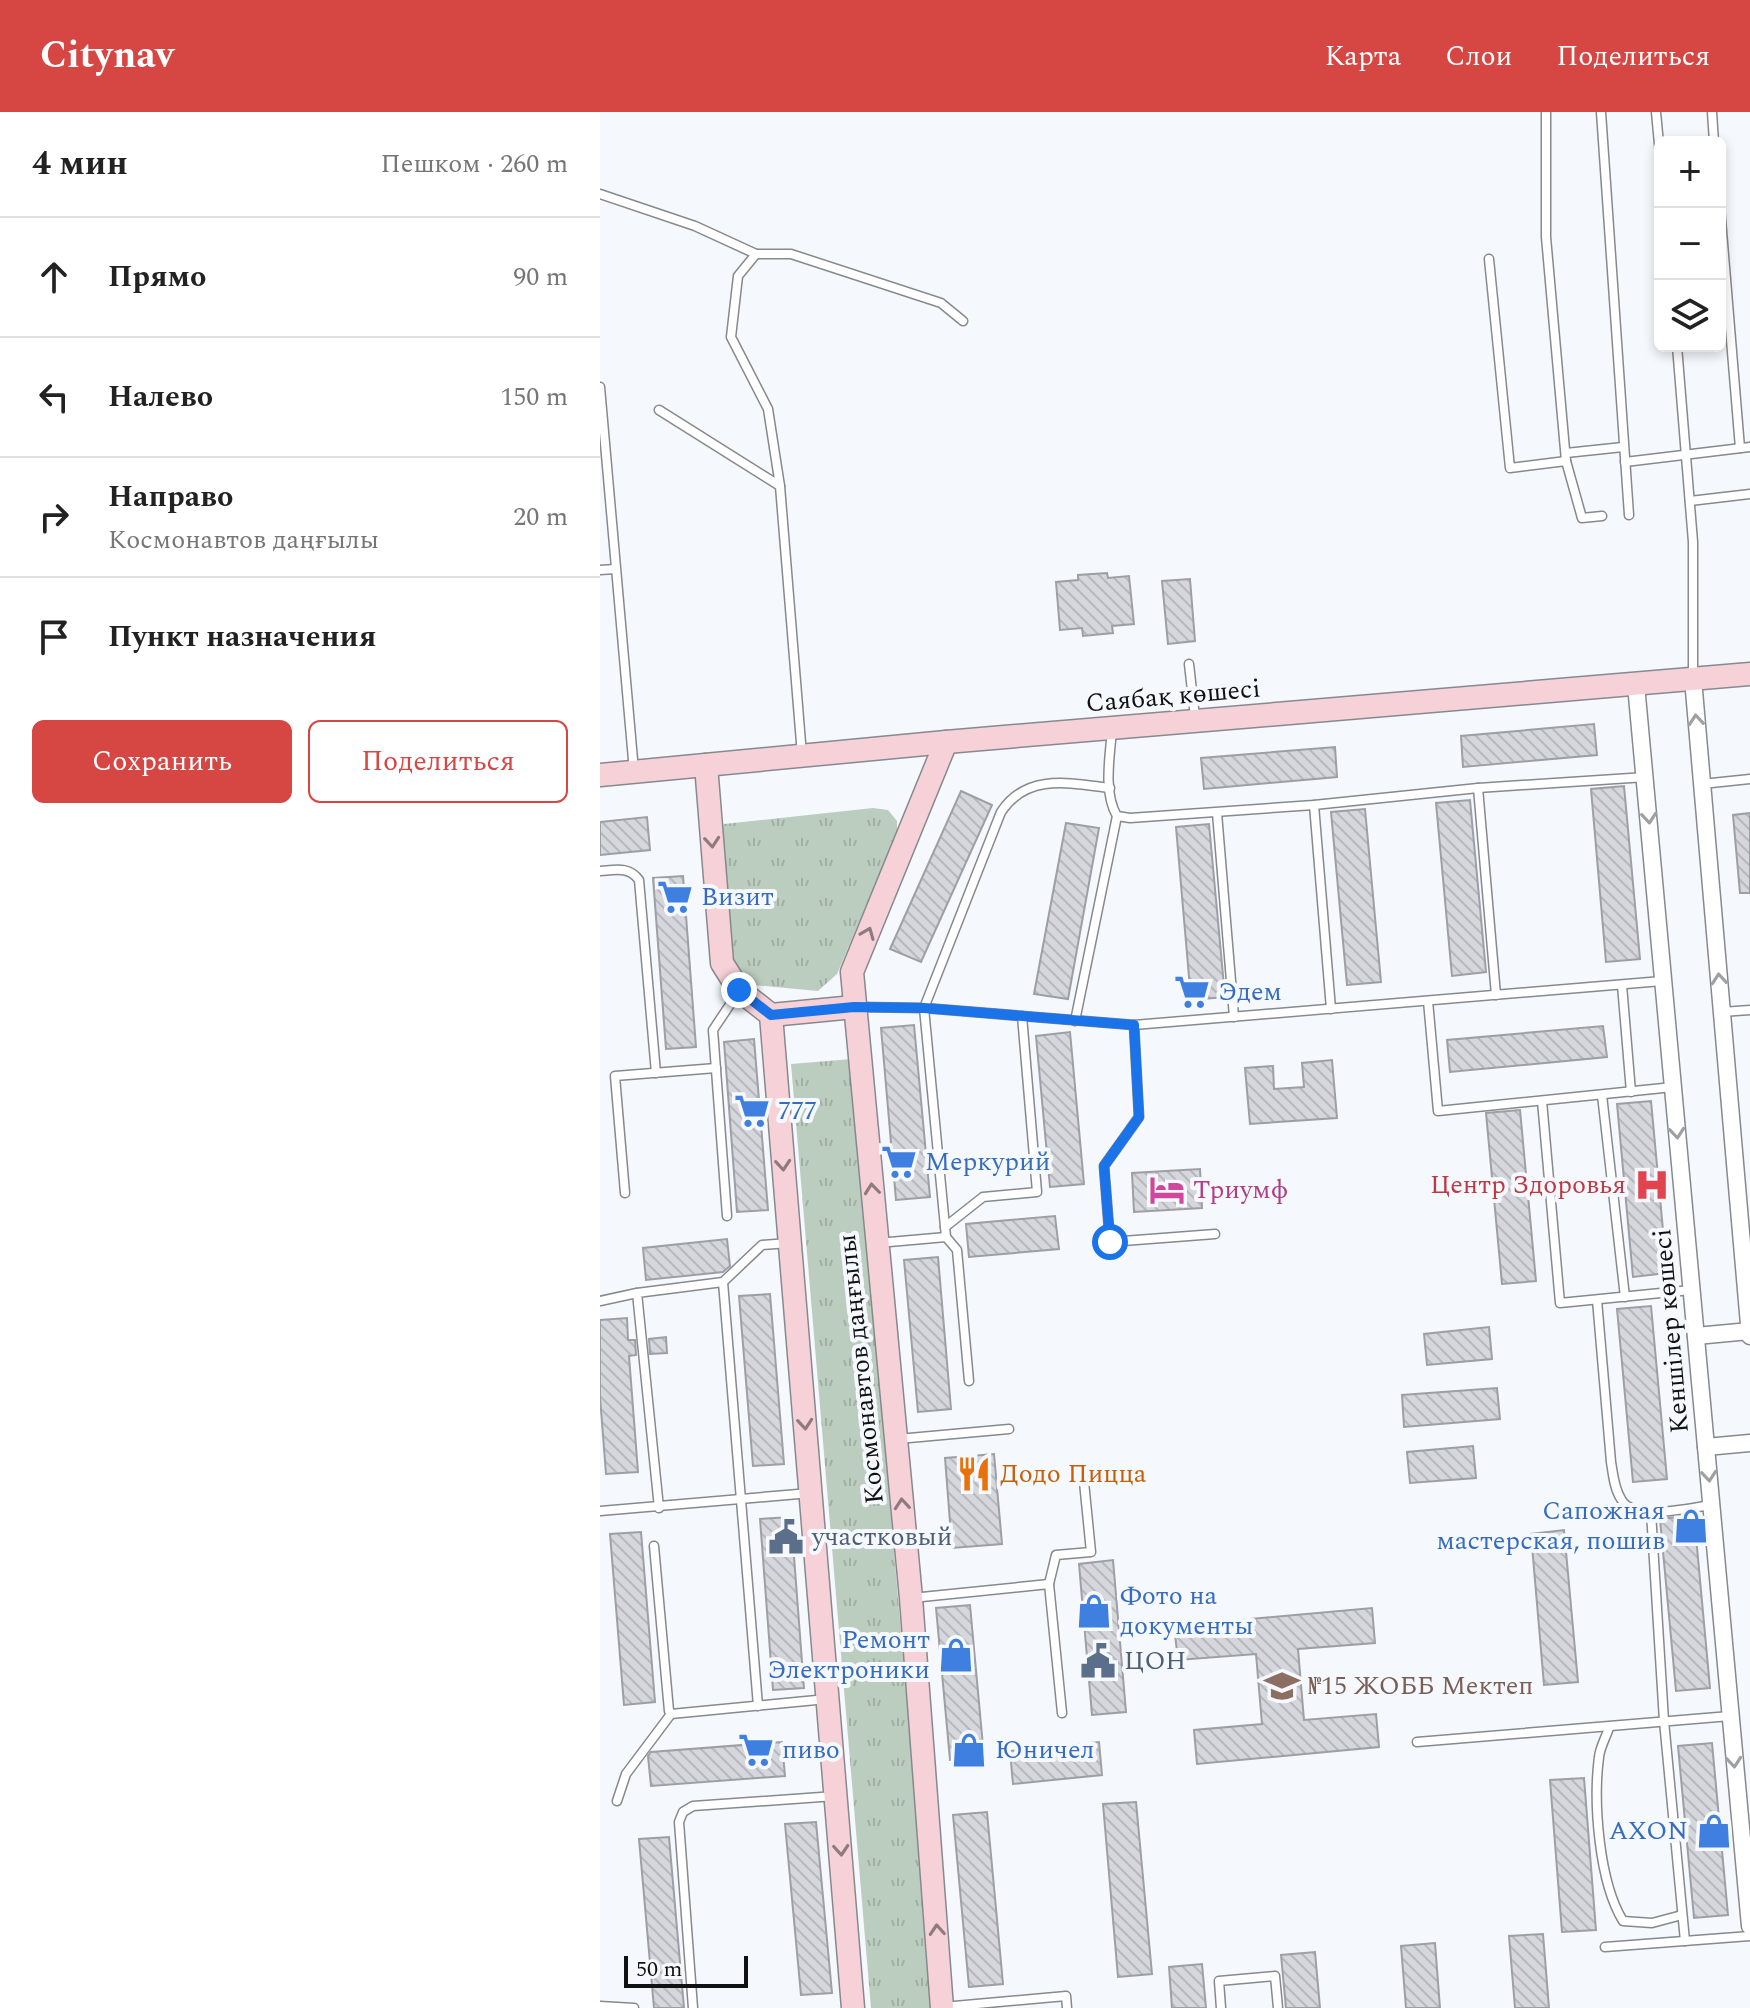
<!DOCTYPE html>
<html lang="ru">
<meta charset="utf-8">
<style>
:root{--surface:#fff;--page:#f2f2f2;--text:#222;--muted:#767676;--line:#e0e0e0;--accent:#d64744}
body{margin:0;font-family:Spectral,serif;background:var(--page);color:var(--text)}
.controls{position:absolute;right:24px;top:24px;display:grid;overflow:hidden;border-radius:12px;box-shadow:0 4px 12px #0003}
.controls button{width:72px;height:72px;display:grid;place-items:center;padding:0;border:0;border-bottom:2px solid var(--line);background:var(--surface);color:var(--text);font:40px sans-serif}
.scale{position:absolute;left:24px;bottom:20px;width:124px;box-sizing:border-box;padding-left:8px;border:4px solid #101113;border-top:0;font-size:22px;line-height:28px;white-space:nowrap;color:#101113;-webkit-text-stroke:6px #f5f8fd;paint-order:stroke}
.stop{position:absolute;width:24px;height:24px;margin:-18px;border:6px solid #1a73e8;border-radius:50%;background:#fff}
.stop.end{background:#1a73e8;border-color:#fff;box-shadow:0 2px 8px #0008}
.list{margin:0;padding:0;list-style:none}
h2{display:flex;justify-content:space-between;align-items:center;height:104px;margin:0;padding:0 32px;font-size:34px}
h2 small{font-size:26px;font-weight:400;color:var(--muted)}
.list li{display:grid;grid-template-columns:52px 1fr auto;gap:24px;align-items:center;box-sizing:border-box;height:120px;padding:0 32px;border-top:2px solid var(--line)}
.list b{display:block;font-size:30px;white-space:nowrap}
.list p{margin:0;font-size:26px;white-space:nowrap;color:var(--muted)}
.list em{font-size:26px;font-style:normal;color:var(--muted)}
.actions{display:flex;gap:16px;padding:24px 32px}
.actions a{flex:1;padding:18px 0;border:2px solid var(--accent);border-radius:12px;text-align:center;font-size:28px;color:var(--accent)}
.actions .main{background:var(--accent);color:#fff}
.icon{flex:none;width:44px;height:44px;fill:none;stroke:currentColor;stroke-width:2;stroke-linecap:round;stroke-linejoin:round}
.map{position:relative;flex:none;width:1150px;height:1896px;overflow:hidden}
header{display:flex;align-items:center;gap:48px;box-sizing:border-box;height:112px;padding:0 40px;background:var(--accent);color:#fff}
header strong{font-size:38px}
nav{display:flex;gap:44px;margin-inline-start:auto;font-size:28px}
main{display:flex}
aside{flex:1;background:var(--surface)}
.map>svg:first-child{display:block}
</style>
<header>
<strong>Citynav</strong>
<nav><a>Карта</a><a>Слои</a><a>Поделиться</a></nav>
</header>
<main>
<aside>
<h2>4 мин<small>Пешком · 260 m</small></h2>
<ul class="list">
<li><svg class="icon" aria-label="ahead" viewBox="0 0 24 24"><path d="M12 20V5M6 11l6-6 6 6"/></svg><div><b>Прямо</b></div><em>90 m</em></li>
<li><svg class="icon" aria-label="left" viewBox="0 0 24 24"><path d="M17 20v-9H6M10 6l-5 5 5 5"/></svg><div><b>Налево</b></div><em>150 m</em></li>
<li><svg class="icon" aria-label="right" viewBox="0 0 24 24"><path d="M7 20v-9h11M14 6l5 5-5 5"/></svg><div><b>Направо</b><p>Космонавтов даңғылы</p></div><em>20 m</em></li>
<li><svg class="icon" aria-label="arrive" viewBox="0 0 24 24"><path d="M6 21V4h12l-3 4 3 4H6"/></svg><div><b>Пункт назначения</b></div></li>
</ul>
<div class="actions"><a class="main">Сохранить</a><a>Поделиться</a></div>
</aside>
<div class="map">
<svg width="1150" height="1896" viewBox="0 0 1150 1896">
<defs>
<pattern id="grass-tufts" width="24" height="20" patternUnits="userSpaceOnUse" patternTransform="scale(2)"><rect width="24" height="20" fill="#bbcdbe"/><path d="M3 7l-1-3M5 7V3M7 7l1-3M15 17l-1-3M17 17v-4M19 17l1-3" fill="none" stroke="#a0afa2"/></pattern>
<pattern id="building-back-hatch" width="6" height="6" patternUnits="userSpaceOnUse" patternTransform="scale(2)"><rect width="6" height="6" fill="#d5d7dc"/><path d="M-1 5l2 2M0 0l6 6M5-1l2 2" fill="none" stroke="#b6b8bc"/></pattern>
</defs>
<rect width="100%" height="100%" fill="#f5f8fd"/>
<g fill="url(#grass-tufts)">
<polygon points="273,696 288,698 297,709 297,721 237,862 218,879 153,873 136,861 129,844 116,724 124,712"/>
<polygon points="252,947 333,1896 271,1896 191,952"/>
</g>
<g fill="url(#building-back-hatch)" stroke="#9d9fa4" stroke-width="2">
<polygon points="507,461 508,466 529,464 534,512 512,514 513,521 483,524 482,516 460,518 456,470 478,468 478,463"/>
<polygon points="590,467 595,529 568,532 562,469"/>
<polygon points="994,612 997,643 863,655 861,624"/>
<polygon points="735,635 737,665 604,677 601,646"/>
<polygon points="1024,674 1040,847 1006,850 991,677"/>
<polygon points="361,679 392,693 321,850 290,837"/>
<polygon points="870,688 886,860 852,864 836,691"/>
<polygon points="765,697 781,870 747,873 731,700"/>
<polygon points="1150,701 1150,781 1140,781 1133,703"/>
<polygon points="47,705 50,738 0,743 0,710"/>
<polygon points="466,711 499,716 468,887 434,882"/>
<polygon points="609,712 625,885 591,888 576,715"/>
<polygon points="83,764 96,935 66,937 53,766"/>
<polygon points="314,913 330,1085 296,1088 281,916"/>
<polygon points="1003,914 1007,945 850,960 847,928"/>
<polygon points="470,920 484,1072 450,1075 436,924"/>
<polygon points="154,927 168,1098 137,1100 124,930"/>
<polygon points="732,948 737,1006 650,1012 645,956 673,954 674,977 704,975 702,951"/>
<polygon points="1051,989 1067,1161 1033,1165 1017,992"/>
<polygon points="920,998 936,1169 902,1172 886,1001"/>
<polygon points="600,1057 602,1096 534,1100 532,1061"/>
<polygon points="455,1104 459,1137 369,1145 366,1112"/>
<polygon points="127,1127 130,1154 123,1160 46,1168 43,1136"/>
<polygon points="338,1145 351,1297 318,1300 304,1148"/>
<polygon points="170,1182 184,1352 153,1354 139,1184"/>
<polygon points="1051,1194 1067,1367 1033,1370 1017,1197"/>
<polygon points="27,1206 28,1228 35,1228 36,1243 29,1244 38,1360 6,1362 0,1285 0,1208"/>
<polygon points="889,1215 892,1247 827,1253 824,1222"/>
<polygon points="66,1225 67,1241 50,1242 49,1227"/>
<polygon points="897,1276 900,1307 804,1315 802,1283"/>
<polygon points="873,1334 876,1366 810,1371 807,1340"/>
<polygon points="394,1342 402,1432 352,1436 345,1346"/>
<polygon points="1094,1403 1110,1576 1076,1579 1060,1407"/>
<polygon points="191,1405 204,1576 173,1578 160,1407"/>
<polygon points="964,1418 978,1570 944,1573 931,1422"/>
<polygon points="41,1420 55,1590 24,1593 10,1422"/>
<polygon points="513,1448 526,1600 492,1603 479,1452"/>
<polygon points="370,1493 384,1645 350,1648 336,1496"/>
<polygon points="772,1496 775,1531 698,1537 704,1608 776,1602 779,1635 597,1652 594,1618 662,1612 656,1542 578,1548 574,1514"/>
<polygon points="182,1630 185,1664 51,1674 48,1644 51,1640"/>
<polygon points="499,1630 502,1663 413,1672 410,1639"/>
<polygon points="1112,1631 1128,1803 1094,1806 1078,1634"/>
<polygon points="984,1666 996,1818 962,1820 950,1668"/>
<polygon points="536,1690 552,1862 518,1865 503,1692"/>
<polygon points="387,1700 403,1872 369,1875 353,1703"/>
<polygon points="216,1710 232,1881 201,1883 185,1712"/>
<polygon points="69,1725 84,1896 54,1896 39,1727"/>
<polygon points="943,1822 949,1896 915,1896 909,1824"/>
<polygon points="835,1831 840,1896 806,1896 801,1834"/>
<polygon points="715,1840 720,1896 686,1896 681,1843"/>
<polygon points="602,1852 606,1896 572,1896 569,1855"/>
</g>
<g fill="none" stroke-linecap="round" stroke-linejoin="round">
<g stroke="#86898d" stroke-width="11">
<g id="lane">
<polyline points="946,0 946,125 966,349 982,406 1002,404"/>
<polyline points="1001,0 1029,403"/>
<polyline points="1056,0 1060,43"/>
<polyline points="1112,0 1114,30"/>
<polyline points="0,82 95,114 156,142"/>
<polyline points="1120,95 1140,336"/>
<polyline points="889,147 910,356 966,349"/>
<polyline points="1077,234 1093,430 1093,567"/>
<polyline points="0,275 34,659"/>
<polyline points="59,298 180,374 202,643"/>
<polyline points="966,341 1023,335"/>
<polyline points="1025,350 1150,335"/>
<polyline points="180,374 168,297 131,225 138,164 156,142 191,142 341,191 363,209"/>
<polyline points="1090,389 1150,382"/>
<polyline points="0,458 15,457"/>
<polyline points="589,552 595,605"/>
<path d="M512,618C510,643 503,681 517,704L530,706L714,693L878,676L1046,665"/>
<polyline points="1102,672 1150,667"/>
<polyline points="878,676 896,883"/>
<polyline points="714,693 731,897"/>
<polyline points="617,701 634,905"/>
<path d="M0,759C15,758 29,754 39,768L56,961"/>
<polyline points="1022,873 1031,980"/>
<polyline points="828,889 838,999 1073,975"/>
<polyline points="259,895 324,896 534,913 1062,869"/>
<polyline points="1122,900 1150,898"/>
<polyline points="475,909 517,704"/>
<polyline points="534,913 539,1005 504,1054 510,1130 615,1122"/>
<polyline points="1002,983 1025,1185"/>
<polyline points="942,989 960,1191 1091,1178"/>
<polyline points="25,1081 15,964 116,956"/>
<polyline points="127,1104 113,918 139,879"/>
<polyline points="345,1115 383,1085 437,1080 422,904"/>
<polyline points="278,1131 346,1125"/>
<polyline points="123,1170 158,1594"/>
<path d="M997,1188L1011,1350C1013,1362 1014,1376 1021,1387C1033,1410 1089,1396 1111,1393"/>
<polyline points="0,1189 37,1181"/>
<path d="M369,1269L357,1138L346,1125L324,896L401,700C427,661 469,671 510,676"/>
<polyline points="298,1327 409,1317"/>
<polyline points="59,1396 37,1181 123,1170 162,1133 189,1131"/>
<polyline points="0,1399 210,1381"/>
<polyline points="1051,1400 1064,1609 1085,1829"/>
<polyline points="54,1434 69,1599 71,1602 227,1587"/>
<polyline points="449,1472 456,1443 491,1440 484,1370"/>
<polyline points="312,1486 449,1472 462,1601"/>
<path d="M1009,1616C1006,1625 1000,1635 999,1645C993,1691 999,1770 1023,1809L1052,1811L1082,1803"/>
<polyline points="817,1630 1130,1604"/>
<polyline points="17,1689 26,1662 71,1602"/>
<polyline points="1005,1835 1150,1824"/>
<polyline points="0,1894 34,1896"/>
<polyline points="343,1895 466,1884 467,1896"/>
<polyline points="93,1896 79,1710 83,1700 93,1694 235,1684"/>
<polyline points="621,1896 619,1869 675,1864 678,1896"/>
</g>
</g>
<g stroke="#86898d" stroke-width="19">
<g id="street">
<polyline points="1093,567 1150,1224"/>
<polyline points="1036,573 1150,1814"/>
<polyline points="1096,1224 1150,1219"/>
<polyline points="1106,1335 1150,1331"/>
</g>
</g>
<g stroke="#86898d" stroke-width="25">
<g id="secondary">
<polyline points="106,653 122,851 139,878 171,903 253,1896"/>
<polyline points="0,663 346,630 1150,562"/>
<polyline points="171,903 254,895"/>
<polyline points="342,1896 311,1486 252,860 346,630"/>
</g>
</g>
<use href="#lane" stroke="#fff" stroke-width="8"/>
<use href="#street" stroke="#fff" stroke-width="16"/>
<use href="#secondary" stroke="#f7d1d8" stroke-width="22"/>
</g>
<defs><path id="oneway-chevron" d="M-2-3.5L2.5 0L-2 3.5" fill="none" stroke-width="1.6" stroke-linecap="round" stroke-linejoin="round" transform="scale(2)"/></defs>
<g stroke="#9fa0a1">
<use href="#oneway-chevron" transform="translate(1096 608) rotate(-95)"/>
<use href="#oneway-chevron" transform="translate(1049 706) rotate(85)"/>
<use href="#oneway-chevron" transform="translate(1119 867) rotate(-95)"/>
<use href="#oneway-chevron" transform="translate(1077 1021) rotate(85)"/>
<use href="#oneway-chevron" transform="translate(1109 1364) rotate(85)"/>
<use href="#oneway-chevron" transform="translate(1134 1650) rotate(85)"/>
</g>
<g stroke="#8f7b7f">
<use href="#oneway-chevron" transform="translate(112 730) rotate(85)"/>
<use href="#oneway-chevron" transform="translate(268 821) rotate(-68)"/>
<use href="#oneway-chevron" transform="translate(183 1053) rotate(85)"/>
<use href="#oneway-chevron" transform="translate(272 1077) rotate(-96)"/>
<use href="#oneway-chevron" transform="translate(205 1312) rotate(85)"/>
<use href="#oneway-chevron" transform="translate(302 1392) rotate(-95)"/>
<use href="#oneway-chevron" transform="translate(241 1738) rotate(86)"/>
<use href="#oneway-chevron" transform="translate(337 1818) rotate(-94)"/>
</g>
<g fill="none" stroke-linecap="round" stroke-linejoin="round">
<polyline stroke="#1a73e8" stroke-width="10" points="139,878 171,903 254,895 324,896 534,913 539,1005 504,1054 510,1130"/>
</g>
<defs>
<g id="supermarket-bare" transform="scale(2.76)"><path d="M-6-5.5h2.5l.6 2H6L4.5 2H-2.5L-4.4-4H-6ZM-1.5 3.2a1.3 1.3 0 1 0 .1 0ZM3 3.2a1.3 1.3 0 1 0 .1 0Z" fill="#3f7fe0" stroke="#f5f8fd" stroke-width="2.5" paint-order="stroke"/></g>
<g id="hospital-bare" transform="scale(2.76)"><path d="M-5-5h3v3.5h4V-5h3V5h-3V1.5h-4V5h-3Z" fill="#e0444e" stroke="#f5f8fd" stroke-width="2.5" paint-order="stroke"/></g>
<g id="hotel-bare" transform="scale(2.76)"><path d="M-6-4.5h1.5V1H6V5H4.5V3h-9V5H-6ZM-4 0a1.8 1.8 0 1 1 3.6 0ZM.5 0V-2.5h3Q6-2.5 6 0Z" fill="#d1479c" stroke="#f5f8fd" stroke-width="2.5" paint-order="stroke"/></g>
<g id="restaurant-bare" transform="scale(2.76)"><path d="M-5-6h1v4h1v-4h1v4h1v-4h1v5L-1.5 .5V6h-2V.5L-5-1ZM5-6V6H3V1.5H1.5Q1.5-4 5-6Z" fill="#e8710a" stroke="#f5f8fd" stroke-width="2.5" paint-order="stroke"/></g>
<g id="shop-bare" transform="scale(2.76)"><path d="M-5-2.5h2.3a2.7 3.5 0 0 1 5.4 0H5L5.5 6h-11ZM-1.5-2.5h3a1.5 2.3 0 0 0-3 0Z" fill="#3f7fe0" stroke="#f5f8fd" stroke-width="2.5" paint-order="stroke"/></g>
<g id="civic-bare" transform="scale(2.76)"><path d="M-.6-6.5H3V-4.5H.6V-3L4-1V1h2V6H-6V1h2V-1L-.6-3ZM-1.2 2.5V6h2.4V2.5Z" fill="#5c6f8a" stroke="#f5f8fd" stroke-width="2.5" paint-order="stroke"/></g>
<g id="school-bare" transform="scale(2.76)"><path d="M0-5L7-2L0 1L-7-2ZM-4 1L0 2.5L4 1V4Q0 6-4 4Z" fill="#8d6e63" stroke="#f5f8fd" stroke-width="2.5" paint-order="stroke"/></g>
</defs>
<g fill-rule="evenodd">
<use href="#supermarket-bare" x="75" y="785"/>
<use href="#supermarket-bare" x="592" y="880"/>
<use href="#supermarket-bare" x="152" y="999"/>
<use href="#supermarket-bare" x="299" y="1050"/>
<use href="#hospital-bare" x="1052" y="1073"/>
<use href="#hotel-bare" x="567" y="1078"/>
<use href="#restaurant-bare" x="374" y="1362"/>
<use href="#shop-bare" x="1091" y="1414"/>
<use href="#civic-bare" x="186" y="1425"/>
<use href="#shop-bare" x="494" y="1499"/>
<use href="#shop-bare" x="356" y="1543"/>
<use href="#civic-bare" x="498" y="1549"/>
<use href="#school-bare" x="682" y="1574"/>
<use href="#supermarket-bare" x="156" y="1638"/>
<use href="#shop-bare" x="369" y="1638"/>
<use href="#shop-bare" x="1114" y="1719"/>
</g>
<g text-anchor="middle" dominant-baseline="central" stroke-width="8" stroke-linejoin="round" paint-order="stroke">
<g font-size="26" fill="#101113" stroke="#f5f8fd">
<text transform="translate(573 584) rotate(-5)">Саябақ көшесі</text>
<text transform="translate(1071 1219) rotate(-95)">Кеншілер көшесі</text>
<text transform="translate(261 1257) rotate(-96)">Космонавтов даңғылы</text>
</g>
<g font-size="26" fill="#366cbe" stroke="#f5f8fd" text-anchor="start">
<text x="101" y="785">Визит</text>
<text x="618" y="880">Эдем</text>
<text x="178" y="999">777</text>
<text x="325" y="1050">Меркурий</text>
<text x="1065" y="1399" text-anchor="end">Сапожная<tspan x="1065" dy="30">мастерская, пошив</tspan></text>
<text x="520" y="1484">Фото на<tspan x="520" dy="30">документы</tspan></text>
<text x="330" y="1528" text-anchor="end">Ремонт<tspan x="330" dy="30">Электроники</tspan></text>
<text x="182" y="1638">пиво</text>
<text x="395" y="1638">Юничел</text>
<text x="1088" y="1719" text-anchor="end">AXON</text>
</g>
<g font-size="26" fill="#be3a42" stroke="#f5f8fd" text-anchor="end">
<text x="1026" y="1073">Центр Здоровья</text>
</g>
<g font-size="26" fill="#b23c85" stroke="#f5f8fd" text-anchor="start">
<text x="593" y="1078">Триумф</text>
</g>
<g font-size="26" fill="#c56008" stroke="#f5f8fd" text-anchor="start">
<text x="400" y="1362">Додо Пицца</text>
</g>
<g font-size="26" fill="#4e5e75" stroke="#f5f8fd" text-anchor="start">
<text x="212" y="1425">участковый</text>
<text x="524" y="1549">ЦОН</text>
</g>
<g font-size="26" fill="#785e54" stroke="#f5f8fd" text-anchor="start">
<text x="708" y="1574">№15 ЖОББ Мектеп</text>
</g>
</g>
</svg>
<div class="controls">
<button>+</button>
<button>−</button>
<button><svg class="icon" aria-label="layers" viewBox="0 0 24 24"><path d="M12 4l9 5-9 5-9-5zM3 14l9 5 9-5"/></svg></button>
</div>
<div class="scale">50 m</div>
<div class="stop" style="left:510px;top:1130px"></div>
<div class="stop end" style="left:139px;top:878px"></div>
</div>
</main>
